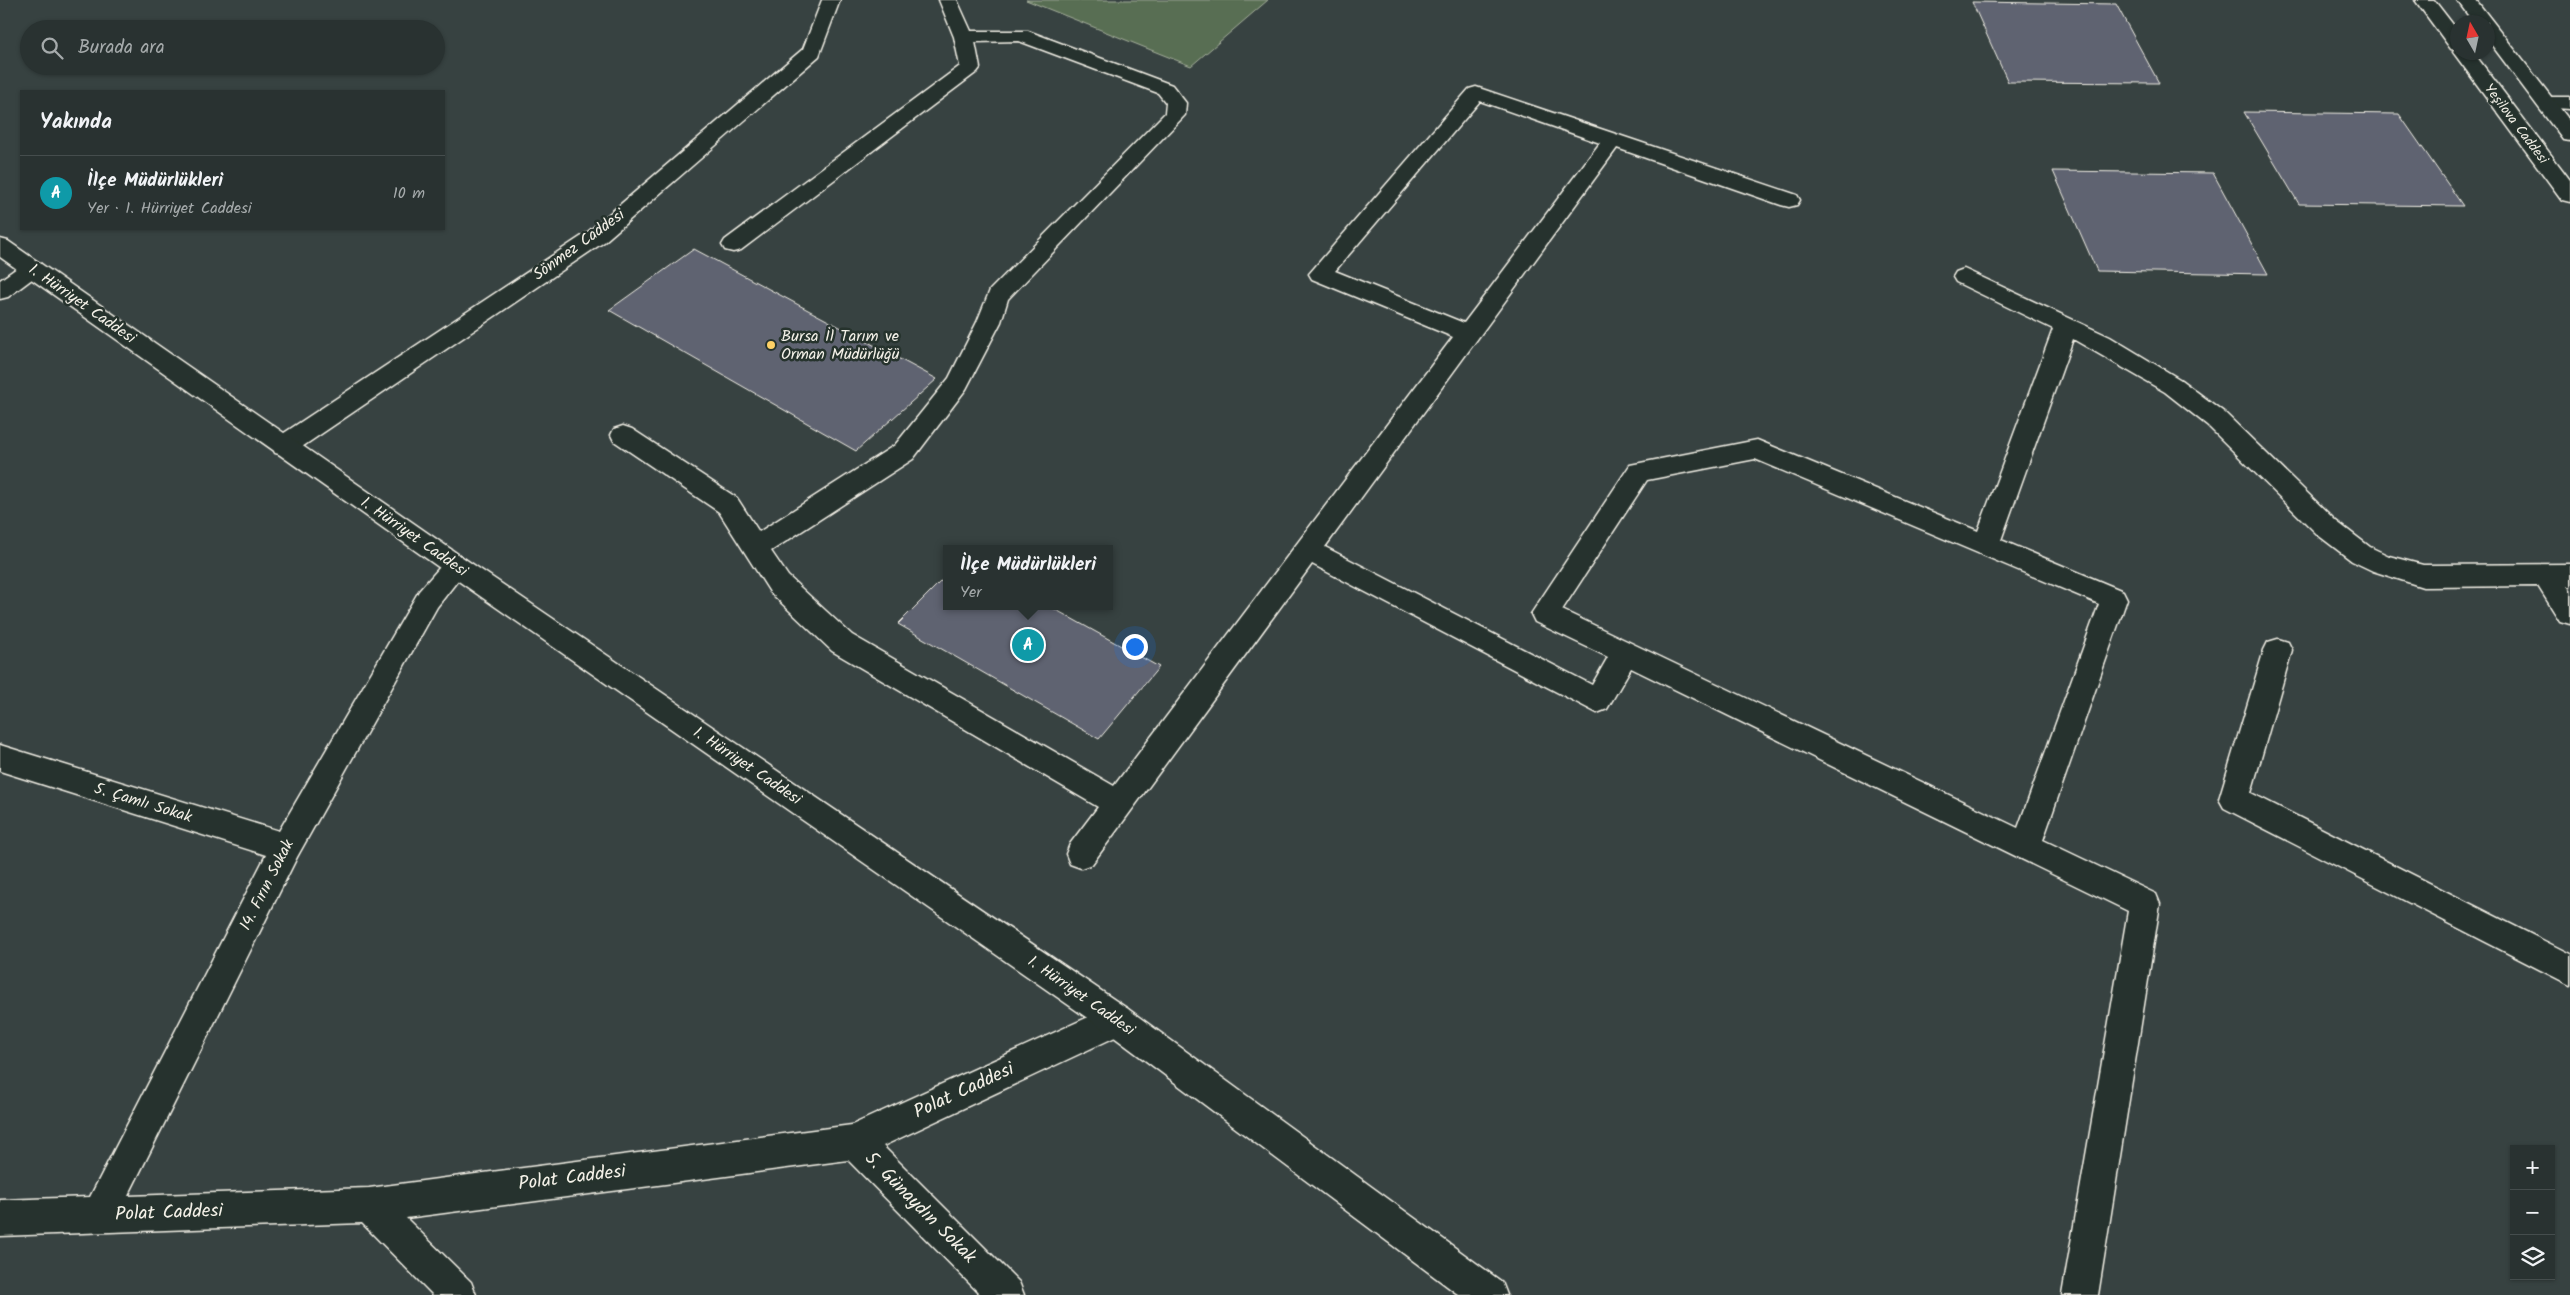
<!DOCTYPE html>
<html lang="tr">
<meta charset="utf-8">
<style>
:root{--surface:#293231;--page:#313a39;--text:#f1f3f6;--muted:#a5aaab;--line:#454d4d;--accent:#d6ab8b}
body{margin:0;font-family:Kalam,sans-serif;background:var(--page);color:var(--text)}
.controls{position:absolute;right:15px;bottom:15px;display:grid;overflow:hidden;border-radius:0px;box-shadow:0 1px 4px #0004}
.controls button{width:45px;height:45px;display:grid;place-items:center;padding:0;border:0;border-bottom:1px solid var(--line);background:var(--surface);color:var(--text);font:25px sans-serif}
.compass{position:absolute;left:2450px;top:15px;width:45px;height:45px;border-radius:50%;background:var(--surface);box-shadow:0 1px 4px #0004;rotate:351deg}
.you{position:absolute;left:1134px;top:646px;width:18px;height:18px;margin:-12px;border:4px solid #fff;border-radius:50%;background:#1a73e8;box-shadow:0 0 0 8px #1a73e833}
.badge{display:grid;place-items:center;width:32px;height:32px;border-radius:50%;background:var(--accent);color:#fff;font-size:16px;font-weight:700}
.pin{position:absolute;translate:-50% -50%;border:2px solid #fff;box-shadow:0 1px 5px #0006}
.popup{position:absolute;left:943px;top:545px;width:170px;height:65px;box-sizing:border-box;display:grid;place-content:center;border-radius:0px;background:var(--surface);filter:drop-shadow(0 1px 4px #0005);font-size:16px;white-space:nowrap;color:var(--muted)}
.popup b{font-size:19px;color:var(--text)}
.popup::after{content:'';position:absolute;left:50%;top:100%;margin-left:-10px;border:10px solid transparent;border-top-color:var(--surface)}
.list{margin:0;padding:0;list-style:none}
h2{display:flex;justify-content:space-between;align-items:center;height:65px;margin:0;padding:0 20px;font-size:21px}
h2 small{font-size:16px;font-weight:400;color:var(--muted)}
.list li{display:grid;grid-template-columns:32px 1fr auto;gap:15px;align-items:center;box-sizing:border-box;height:75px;padding:0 20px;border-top:1px solid var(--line)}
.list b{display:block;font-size:19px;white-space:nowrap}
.list p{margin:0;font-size:16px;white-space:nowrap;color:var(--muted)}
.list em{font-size:16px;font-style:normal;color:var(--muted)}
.icon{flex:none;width:28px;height:28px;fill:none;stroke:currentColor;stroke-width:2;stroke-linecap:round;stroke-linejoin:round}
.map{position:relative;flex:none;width:2570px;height:1295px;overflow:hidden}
.search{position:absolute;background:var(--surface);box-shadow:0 1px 4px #0004;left:20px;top:20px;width:425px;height:55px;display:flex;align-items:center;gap:12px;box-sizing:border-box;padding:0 18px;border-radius:28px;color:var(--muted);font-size:19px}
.panel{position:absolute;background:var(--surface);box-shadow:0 1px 4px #0004;left:20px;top:90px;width:425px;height:140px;border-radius:0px}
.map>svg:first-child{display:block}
</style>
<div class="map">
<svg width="2570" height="1295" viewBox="0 0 2570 1295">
<rect width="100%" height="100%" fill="#374241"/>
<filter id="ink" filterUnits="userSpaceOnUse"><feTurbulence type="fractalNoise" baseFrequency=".02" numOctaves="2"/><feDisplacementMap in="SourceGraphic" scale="10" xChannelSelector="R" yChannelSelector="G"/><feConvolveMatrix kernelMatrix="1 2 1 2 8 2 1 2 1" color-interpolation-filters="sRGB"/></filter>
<g filter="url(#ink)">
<polygon fill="#596e52" stroke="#a6b09d" points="1026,0 1268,0 1191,66"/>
<g fill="#5f6471" stroke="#f4f1e8">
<polygon points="1972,2 2116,4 2159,83 2008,82"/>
<polygon points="2244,112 2399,114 2463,206 2299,204"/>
<polygon points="2053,171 2213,173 2268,274 2097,271"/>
<polygon points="694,249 937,379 856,451 609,310"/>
<polygon points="947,575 947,606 1049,606 1159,667 1099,739 898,624"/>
</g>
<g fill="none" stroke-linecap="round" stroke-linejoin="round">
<g stroke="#f4f1e8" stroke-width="3">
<g id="service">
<path d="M939,0H957L971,31H1028L1172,85L1186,103L1185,115L1008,299L1001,322L966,389L913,459L771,551L788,576L852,635L1114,786L1453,337L1312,279L1309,274L1469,89L1476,87L1797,195L1800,200L1797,205L1789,207L1781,205L1617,148L1325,547L1592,685L1608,657L1535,622L1531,614L1630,465L1757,440L1978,531L2053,329L1956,282L1953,277L1956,272L1964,269L2110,337L2181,380L2225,413L2336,521L2370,547L2389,556L2423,565L2570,564V586H2567L2570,590V624L2560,621L2538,586L2423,587L2373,571L2352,561L2318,535L2207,425L2165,392L2073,339L2001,540L2123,591L2127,599L2043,840L2156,894L2160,904L2098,1295H2062L2128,911L1631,668L1607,709L1597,713L1312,564L1092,864L1081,868L1070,864L1066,854L1070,844L1098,807L832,651L770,592L719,512L614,441L611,435L614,429L623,426L632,429L737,498L759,532L895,445L949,378L977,322L990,290L1165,113L1166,103L1158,93L1019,41L975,42L980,68L977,72L741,250L733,252L725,250L722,245L725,240L960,66L954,37ZM1480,101L1600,143L1464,323L1335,271ZM1755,459L2099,604L2018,828L1562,610L1647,480Z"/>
<polygon points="2278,639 2288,642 2292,650 2251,793 2570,954 2570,985 2224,808 2219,799 2264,650 2268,642"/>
</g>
</g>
<g stroke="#f4f1e8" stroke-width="3">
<g id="minor">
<polygon points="2546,97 2570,97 2570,109 2539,107 2536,103 2539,99"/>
<polygon points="32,260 40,263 43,268 40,273 8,297 0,299 0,280 24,263"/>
<polygon points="456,555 465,559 469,566 437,607 297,857 128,1196 369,1188 852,1125 1117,1004 1128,1009 1133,1020 1128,1031 883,1146 1019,1282 1024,1295 981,1295 848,1160 406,1218 471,1282 476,1295 433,1295 362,1223 0,1236 0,1200 90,1197 266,855 0,771 0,745 279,831 419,591 447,559"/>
</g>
</g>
<g stroke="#f4f1e8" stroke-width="3">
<g id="secondary">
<polygon points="822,0 840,0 819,56 604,242 293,453 284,455 275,453 272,446 275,439 588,232 803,49"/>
<polygon points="2415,0 2434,0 2458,31 2458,52 2473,52 2570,180 2570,202 2562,200 2456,56 2453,52 2455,50 2451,49"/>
<polygon points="2457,0 2476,0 2570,121 2570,141 2563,140 2488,40 2488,22 2473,22"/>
</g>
</g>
<g stroke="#f4f1e8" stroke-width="3">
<polygon id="primary" points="0,239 8,241 465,559 1128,1009 1502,1282 1507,1295 1459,1295 1106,1031 447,573 0,257"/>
</g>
<use href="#service" fill="#26332d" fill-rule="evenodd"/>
<use href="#minor" fill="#26332d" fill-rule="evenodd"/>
<use href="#secondary" fill="#26332d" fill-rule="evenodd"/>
<use href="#primary" fill="#26332d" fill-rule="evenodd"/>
</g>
</g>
<circle fill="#ffd166" stroke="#26332d" stroke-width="2" cx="771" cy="345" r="5"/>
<g text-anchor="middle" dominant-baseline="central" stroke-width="5" stroke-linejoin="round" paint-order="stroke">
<g font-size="14" fill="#f4f1e8" stroke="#26332d">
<text transform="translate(2516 124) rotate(53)">Yeşilova Caddesi</text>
</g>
<g font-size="16" fill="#f4f1e8" stroke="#26332d">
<text transform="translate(579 245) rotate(-36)">Sönmez Caddesi</text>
<text transform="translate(82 304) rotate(35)">1. Hürriyet Caddesi</text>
<text transform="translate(414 537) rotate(35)">1. Hürriyet Caddesi</text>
<text transform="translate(747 766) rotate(34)">1. Hürriyet Caddesi</text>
<text transform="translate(143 803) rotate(17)">5. Çamlı Sokak</text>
<text transform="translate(267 885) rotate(-63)">14. Fırın Sokak</text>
<text transform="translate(1081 996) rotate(35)">1. Hürriyet Caddesi</text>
</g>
<g font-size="16" fill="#f4f1e8" stroke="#26332d" text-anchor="start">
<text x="781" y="336">Bursa İl Tarım ve<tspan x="781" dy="18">Orman Müdürlüğü</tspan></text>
</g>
<g font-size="19" fill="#f4f1e8" stroke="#26332d">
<text transform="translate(964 1091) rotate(-25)">Polat Caddesi</text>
<text transform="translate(572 1178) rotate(-7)">Polat Caddesi</text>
<text transform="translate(920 1208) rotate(45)">5. Günaydın Sokak</text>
<text transform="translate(169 1213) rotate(-2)">Polat Caddesi</text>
</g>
</g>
</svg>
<div class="controls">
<button>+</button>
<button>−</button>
<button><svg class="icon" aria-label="layers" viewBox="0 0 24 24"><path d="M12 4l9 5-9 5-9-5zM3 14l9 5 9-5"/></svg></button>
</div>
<svg class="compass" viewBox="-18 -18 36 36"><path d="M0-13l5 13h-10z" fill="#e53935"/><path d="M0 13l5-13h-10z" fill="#a5aaab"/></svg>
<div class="you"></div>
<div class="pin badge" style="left:1028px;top:645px;background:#0f9aa8">A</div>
<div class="popup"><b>İlçe Müdürlükleri</b>Yer</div>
<div class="search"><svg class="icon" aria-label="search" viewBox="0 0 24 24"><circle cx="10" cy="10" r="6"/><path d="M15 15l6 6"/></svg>Burada ara</div>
<section class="panel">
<h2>Yakında<small></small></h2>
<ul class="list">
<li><span class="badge" style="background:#0f9aa8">A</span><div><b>İlçe Müdürlükleri</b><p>Yer · 1. Hürriyet Caddesi</p></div><em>10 m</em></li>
</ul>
</section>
</div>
